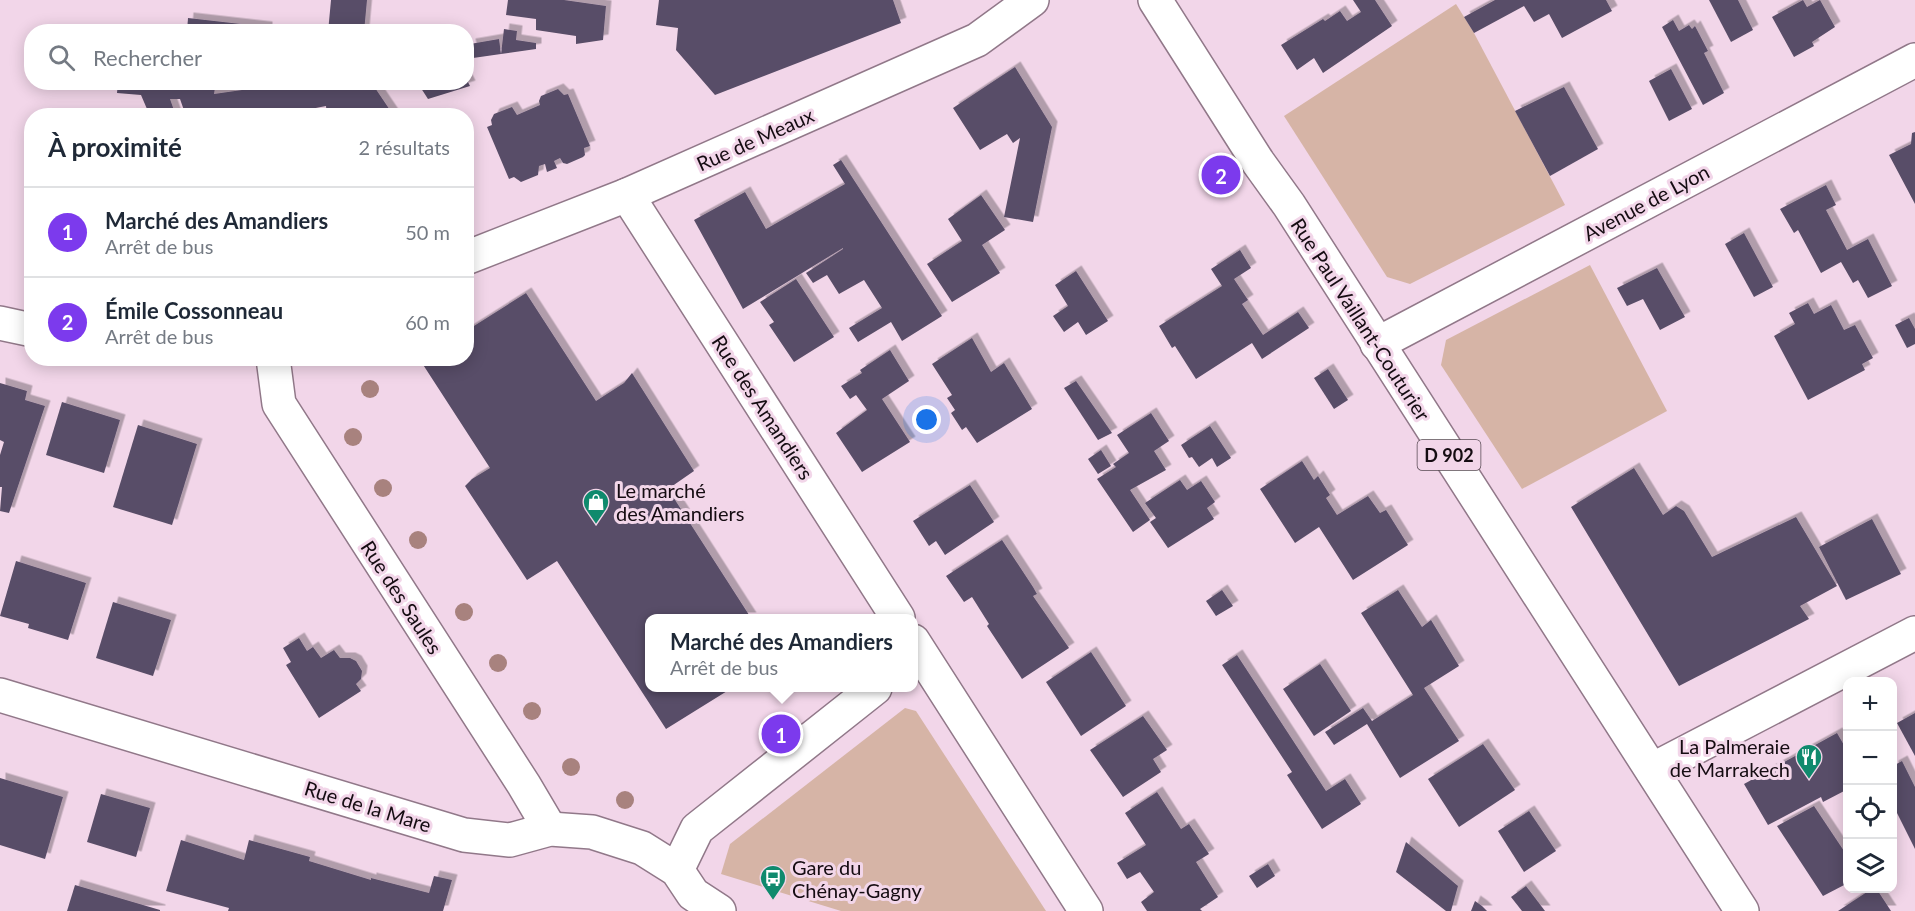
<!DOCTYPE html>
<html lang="fr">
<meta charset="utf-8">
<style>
:root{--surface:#fff;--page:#f2f2f3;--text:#1f2937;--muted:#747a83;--line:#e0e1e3;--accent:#7c3aed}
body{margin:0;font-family:Lato,sans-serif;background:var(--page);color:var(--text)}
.controls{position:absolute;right:18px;bottom:18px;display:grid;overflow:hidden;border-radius:12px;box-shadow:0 3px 15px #0003}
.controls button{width:54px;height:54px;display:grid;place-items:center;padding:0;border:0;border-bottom:2px solid var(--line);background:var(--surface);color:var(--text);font:30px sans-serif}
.you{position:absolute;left:927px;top:420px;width:21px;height:21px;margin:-15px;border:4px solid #fff;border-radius:50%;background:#1a73e8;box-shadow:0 0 0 9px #1a73e833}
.badge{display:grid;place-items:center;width:39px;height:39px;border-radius:50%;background:var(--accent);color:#fff;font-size:20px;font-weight:700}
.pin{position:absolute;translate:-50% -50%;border:3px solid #fff;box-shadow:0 2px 6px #0006}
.popup{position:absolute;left:645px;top:614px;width:273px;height:78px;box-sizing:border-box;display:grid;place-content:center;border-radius:12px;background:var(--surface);filter:drop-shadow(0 2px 4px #0005);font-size:20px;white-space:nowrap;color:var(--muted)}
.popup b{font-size:22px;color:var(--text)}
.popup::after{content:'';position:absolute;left:50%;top:100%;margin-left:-12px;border:12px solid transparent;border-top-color:var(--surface)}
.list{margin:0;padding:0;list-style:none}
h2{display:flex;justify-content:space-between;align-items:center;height:78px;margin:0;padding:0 24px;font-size:26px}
h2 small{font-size:20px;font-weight:400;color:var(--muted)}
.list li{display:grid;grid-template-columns:39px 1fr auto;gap:18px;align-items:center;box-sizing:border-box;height:90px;padding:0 24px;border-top:2px solid var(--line)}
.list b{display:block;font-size:22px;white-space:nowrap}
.list p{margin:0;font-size:20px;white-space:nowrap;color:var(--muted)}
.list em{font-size:20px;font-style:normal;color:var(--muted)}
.icon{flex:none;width:33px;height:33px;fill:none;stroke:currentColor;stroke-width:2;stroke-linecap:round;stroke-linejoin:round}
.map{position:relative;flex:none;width:1915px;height:911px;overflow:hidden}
.search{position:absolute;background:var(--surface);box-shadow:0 3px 15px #0003;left:24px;top:24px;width:450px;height:66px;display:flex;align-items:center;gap:15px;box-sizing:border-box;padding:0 21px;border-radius:24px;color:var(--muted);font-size:22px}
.panel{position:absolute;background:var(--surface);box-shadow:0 3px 15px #0003;left:24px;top:108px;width:450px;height:258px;border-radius:24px}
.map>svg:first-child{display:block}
</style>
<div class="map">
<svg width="1915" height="911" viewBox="0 0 1915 911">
<defs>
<filter id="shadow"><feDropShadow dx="5.5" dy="-5.5" stdDeviation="0" flood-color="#0004"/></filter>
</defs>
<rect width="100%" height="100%" fill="#f2d6e9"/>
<g fill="#d6b4a6">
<polygon points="1456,4 1474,33 1565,205 1410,284 1387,277 1284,116"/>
<polygon points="1590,265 1667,411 1522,489 1441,365 1446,340"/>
<polygon points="905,708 916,711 1046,911 841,911 721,874 730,844"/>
</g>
<g fill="#594d67" filter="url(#shadow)">
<polygon points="331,0 367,0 364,32 328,32"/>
<polygon points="508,0 564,0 606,6 603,40 576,44 576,36 536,30 536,19 506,15"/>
<polygon points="659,0 893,0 901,23 715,95 676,50 678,28 656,25"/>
<polygon points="1353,0 1375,0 1392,26 1323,73 1314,58 1297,70 1281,45 1323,19 1325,21 1340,11 1347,21 1361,12"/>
<polygon points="1495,0 1606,0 1612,11 1562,38 1549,14 1534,22 1524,6 1474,33 1464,17"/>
<polygon points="1709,0 1738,0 1753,30 1731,42"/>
<polygon points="1803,0 1807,7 1820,0 1835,27 1812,42 1814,46 1794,57 1772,17"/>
<polygon points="188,18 267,27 267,32 187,32"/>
<polygon points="1673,20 1679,31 1689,25 1692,29 1695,26 1708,51 1704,53 1724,93 1703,105 1662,27"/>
<polygon points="504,29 517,31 516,40 536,43 536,49 501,54"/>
<polygon points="499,39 501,54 473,58 470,44"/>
<polygon points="1015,67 1052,127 1033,222 1004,217 1020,138 1013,143 1007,134 980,150 953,108"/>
<polygon points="1671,69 1692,109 1669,121 1649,81"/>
<polygon points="466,78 470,86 428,99 417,82 466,82"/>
<polygon points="118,82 216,82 214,94 299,82 371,82 394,116 349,116 347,112 338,116 327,116 326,106 275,116 186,116 180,99 170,99 176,116 150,116 141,95 117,93"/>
<polygon points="1564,87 1598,149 1550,176 1515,111"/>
<polygon points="558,89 564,95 568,94 590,146 584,148 585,155 583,157 567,164 563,163 560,158 554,161 557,168 547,172 545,164 539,166 538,175 521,182 514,177 509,179 487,127 492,125 491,120 494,114 512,107 517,115 540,105 539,101 541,96"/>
<polygon points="1915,132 1915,204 1889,155 1911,144 1912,133"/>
<polygon points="841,160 942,316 902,341 891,322 858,342 849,328 882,308 864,280 839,294 827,275 813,283 806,273 843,249 843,248 743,309 694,220 745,192 766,229 845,184 833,165"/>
<polygon points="1826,185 1836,205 1826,210 1847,250 1868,239 1892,286 1868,298 1858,280 1853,283 1841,262 1821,273 1798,230 1794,233 1780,209"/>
<polygon points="981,195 1005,230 982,245 1000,273 952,302 927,264 962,241 948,219"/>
<polygon points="1744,233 1773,287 1754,297 1725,244"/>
<polygon points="1240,250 1251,268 1234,279 1248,300 1242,304 1263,335 1298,312 1309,328 1262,359 1252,343 1196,379 1175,346 1172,348 1159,326 1222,286 1211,269"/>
<polygon points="1657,268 1685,317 1660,330 1643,299 1627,306 1617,288"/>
<polygon points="1076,271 1108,321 1086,335 1078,322 1064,332 1053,316 1068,306 1055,285"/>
<polygon points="796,279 834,337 794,362 769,325 774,322 760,302"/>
<polygon points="526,293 596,401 624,383 632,373 694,471 668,489 751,618 649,618 649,688 732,688 666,729 557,561 527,580 465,486 472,479 490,468 420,360 466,358 466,331"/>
<polygon points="1808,303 1814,314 1831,305 1844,330 1855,325 1873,358 1862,364 1865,370 1808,400 1774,336 1795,324 1789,313"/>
<polygon points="1909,318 1915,329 1915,344 1907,348 1895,325"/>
<polygon points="972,338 991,372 1004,363 1032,409 977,443 966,427 962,430 951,413 955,410 947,398 952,395 932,364"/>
<polygon points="890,350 909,381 882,399 910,442 862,472 836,433 867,410 856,395 850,399 841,386 862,373 860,370"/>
<polygon points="1328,369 1348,400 1334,409 1314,378"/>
<polygon points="1076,381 1112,433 1098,440 1064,388"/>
<polygon points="0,383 27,391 25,400 45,406 9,513 0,511 2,487 0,487 0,455 4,442 0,440"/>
<polygon points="62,402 120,420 104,473 46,455"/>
<polygon points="1151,413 1169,441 1154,451 1166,470 1130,490 1150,520 1133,532 1097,479 1116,467 1113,464 1129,453 1117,435"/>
<polygon points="138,425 197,444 172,525 113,507"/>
<polygon points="1210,426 1231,458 1217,467 1212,458 1199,467 1192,457 1189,458 1181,445"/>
<polygon points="1101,450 1111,466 1098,474 1088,459"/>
<polygon points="1302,461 1314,480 1318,476 1330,495 1326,498 1337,515 1368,496 1380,513 1386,510 1408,545 1353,580 1319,527 1295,543 1260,489"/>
<polygon points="1634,468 1663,515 1676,506 1684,511 1712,557 1796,517 1837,586 1800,606 1809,619 1679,686 1571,507"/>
<polygon points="1180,480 1187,490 1201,481 1215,502 1207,508 1214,519 1168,548 1150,522 1156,518 1145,503"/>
<polygon points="970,485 994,522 945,555 936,541 929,546 913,521"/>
<polygon points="1872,519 1901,574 1846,600 1819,547"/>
<polygon points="1002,540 1033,587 1037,594 1033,596 1069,648 1022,679 987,626 989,624 972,597 964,602 946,576"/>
<polygon points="16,561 86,583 68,640 28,628 29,624 0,616"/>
<polygon points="1222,590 1233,606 1216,616 1206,601"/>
<polygon points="1398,590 1422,627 1431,620 1459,666 1424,688 1459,741 1400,778 1367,724 1334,745 1325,732 1363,708 1372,721 1413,695 1361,613"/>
<polygon points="113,602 171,620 153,676 96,658"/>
<polygon points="299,638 307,651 313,647 321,658 334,650 340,658 350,658 356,661 362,671 361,679 356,684 361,691 319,718 286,665 291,662 283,648"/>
<polygon points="1091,652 1126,706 1081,736 1046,682"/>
<polygon points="1237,655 1324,788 1326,791 1345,779 1361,804 1322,829 1287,775 1292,772 1222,665"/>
<polygon points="1320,664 1351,711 1314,736 1283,689"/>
<polygon points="1915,713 1915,756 1897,723"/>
<polygon points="1143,716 1167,750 1153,759 1161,772 1123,797 1090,750"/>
<polygon points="1837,733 1848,752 1848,789 1823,802 1821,797 1768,825 1744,784"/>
<polygon points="1483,744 1515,790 1459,827 1428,779"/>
<polygon points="1902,761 1915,787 1915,849 1893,805 1893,766"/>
<polygon points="0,778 63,797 45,859 0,845"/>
<polygon points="1157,792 1181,829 1189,824 1209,854 1196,862 1218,897 1200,909 1202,911 1147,911 1141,902 1154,892 1140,872 1127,879 1117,863 1146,845 1125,813"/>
<polygon points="101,794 150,808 136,857 87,842"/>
<polygon points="1814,806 1848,857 1848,883 1823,896 1777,826"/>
<polygon points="1529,811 1556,851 1524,872 1498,831"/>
<polygon points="181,840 244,860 249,840 310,857 309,861 371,880 371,878 429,893 434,876 452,880 443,911 228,911 229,908 166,891"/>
<polygon points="1406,842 1458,886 1451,911 1446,911 1396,872"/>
<polygon points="1268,864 1275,876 1257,888 1249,876"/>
<polygon points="75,885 160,910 160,911 67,911"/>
<polygon points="1526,886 1545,911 1522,911 1511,897"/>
<polygon points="1873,888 1876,888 1891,911 1838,911"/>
<polygon points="1475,901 1482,906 1487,911 1471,911"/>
</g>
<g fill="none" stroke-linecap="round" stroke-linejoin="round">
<g stroke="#917889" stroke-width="36">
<g id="street">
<polyline points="627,195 898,618"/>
<polyline points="466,258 627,195 977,40 1032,0"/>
<polyline points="0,323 32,330"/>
<polyline points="1377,344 1915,60"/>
<polyline points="273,358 279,404 524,785 550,829"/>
<polyline points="913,641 1086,911"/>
<polyline points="0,695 464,835 510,840 550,829 592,832 642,848 677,870 693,894 719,911"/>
<polyline points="1652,770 1915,633"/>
<polyline points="677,870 697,829 875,688"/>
</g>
</g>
<g stroke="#917889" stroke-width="36">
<polyline id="primary" points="1155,0 1258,162 1289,205 1742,911"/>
</g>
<use href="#street" stroke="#fff" stroke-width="33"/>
<use href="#primary" stroke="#fff" stroke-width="33"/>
</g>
<g fill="#a8827e">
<circle cx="370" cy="389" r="9"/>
<circle cx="353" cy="437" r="9"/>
<circle cx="383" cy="488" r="9"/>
<circle cx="418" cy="540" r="9"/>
<circle cx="464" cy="612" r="9"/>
<circle cx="498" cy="663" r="9"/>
<circle cx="532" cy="711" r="9"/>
<circle cx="571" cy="767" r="9"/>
<circle cx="625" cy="800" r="9"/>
</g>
<defs>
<g id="shop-pin" transform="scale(1.35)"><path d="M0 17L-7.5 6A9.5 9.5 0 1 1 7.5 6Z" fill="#0f8a6d" stroke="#f2d6e9"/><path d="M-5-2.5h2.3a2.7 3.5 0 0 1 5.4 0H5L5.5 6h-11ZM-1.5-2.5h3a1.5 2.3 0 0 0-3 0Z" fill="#fff"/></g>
<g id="restaurant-pin" transform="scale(1.35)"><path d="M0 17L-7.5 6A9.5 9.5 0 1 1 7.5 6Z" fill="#0f8a6d" stroke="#f2d6e9"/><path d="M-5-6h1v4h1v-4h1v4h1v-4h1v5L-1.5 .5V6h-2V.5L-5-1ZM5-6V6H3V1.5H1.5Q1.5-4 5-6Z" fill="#fff"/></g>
<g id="bus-pin" transform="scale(1.35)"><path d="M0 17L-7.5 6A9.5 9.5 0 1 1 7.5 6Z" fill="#0f8a6d" stroke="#f2d6e9"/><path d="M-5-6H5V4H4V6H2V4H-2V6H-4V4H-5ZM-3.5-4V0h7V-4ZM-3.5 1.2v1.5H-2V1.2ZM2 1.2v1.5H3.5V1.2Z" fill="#fff"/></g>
</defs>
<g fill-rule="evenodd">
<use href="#shop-pin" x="596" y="502"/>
<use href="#restaurant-pin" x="1809" y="757"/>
<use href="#bus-pin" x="773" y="878"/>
</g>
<g text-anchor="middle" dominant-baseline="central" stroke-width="6" stroke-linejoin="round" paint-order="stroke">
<rect fill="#f2d6e9" stroke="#574952" stroke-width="1.5" x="1417.5" y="440" width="63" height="30" rx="4.5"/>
<g font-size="18" font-weight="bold" fill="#150c12">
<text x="1449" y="455">D 902</text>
</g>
<g font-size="20" fill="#150c12" stroke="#f2d6e9">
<text transform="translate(755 139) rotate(-24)">Rue de Meaux</text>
<text transform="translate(1646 202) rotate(-28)">Avenue de Lyon</text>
<text transform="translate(1361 319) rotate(57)">Rue Paul Vaillant-Couturier</text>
<text transform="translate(763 407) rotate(57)">Rue des Amandiers</text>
<text transform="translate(402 597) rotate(57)">Rue des Saules</text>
<text transform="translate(368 806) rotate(17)">Rue de la Mare</text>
</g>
<g font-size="20" fill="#150c12" stroke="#f2d6e9" text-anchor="start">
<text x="616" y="490">Le marché<tspan x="616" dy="23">des Amandiers</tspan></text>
<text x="1790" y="746" text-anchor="end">La Palmeraie<tspan x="1790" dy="23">de Marrakech</tspan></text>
<text x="792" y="867">Gare du<tspan x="792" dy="23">Chénay-Gagny</tspan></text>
</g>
</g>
</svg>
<div class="controls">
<button>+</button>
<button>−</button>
<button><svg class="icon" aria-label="locate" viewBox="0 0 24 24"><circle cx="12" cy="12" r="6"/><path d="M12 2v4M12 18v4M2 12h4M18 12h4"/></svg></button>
<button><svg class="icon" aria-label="layers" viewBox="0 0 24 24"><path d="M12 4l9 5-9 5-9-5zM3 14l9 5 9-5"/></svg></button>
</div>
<div class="you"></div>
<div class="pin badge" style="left:781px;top:734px">1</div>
<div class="popup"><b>Marché des Amandiers</b>Arrêt de bus</div>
<div class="pin badge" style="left:1221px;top:175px">2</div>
<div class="search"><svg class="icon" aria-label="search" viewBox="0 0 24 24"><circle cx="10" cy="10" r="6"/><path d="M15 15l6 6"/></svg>Rechercher</div>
<section class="panel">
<h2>À proximité<small>2 résultats</small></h2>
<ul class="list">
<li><span class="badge">1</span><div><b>Marché des Amandiers</b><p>Arrêt de bus</p></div><em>50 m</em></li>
<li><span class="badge">2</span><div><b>Émile Cossonneau</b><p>Arrêt de bus</p></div><em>60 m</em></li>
</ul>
</section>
</div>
